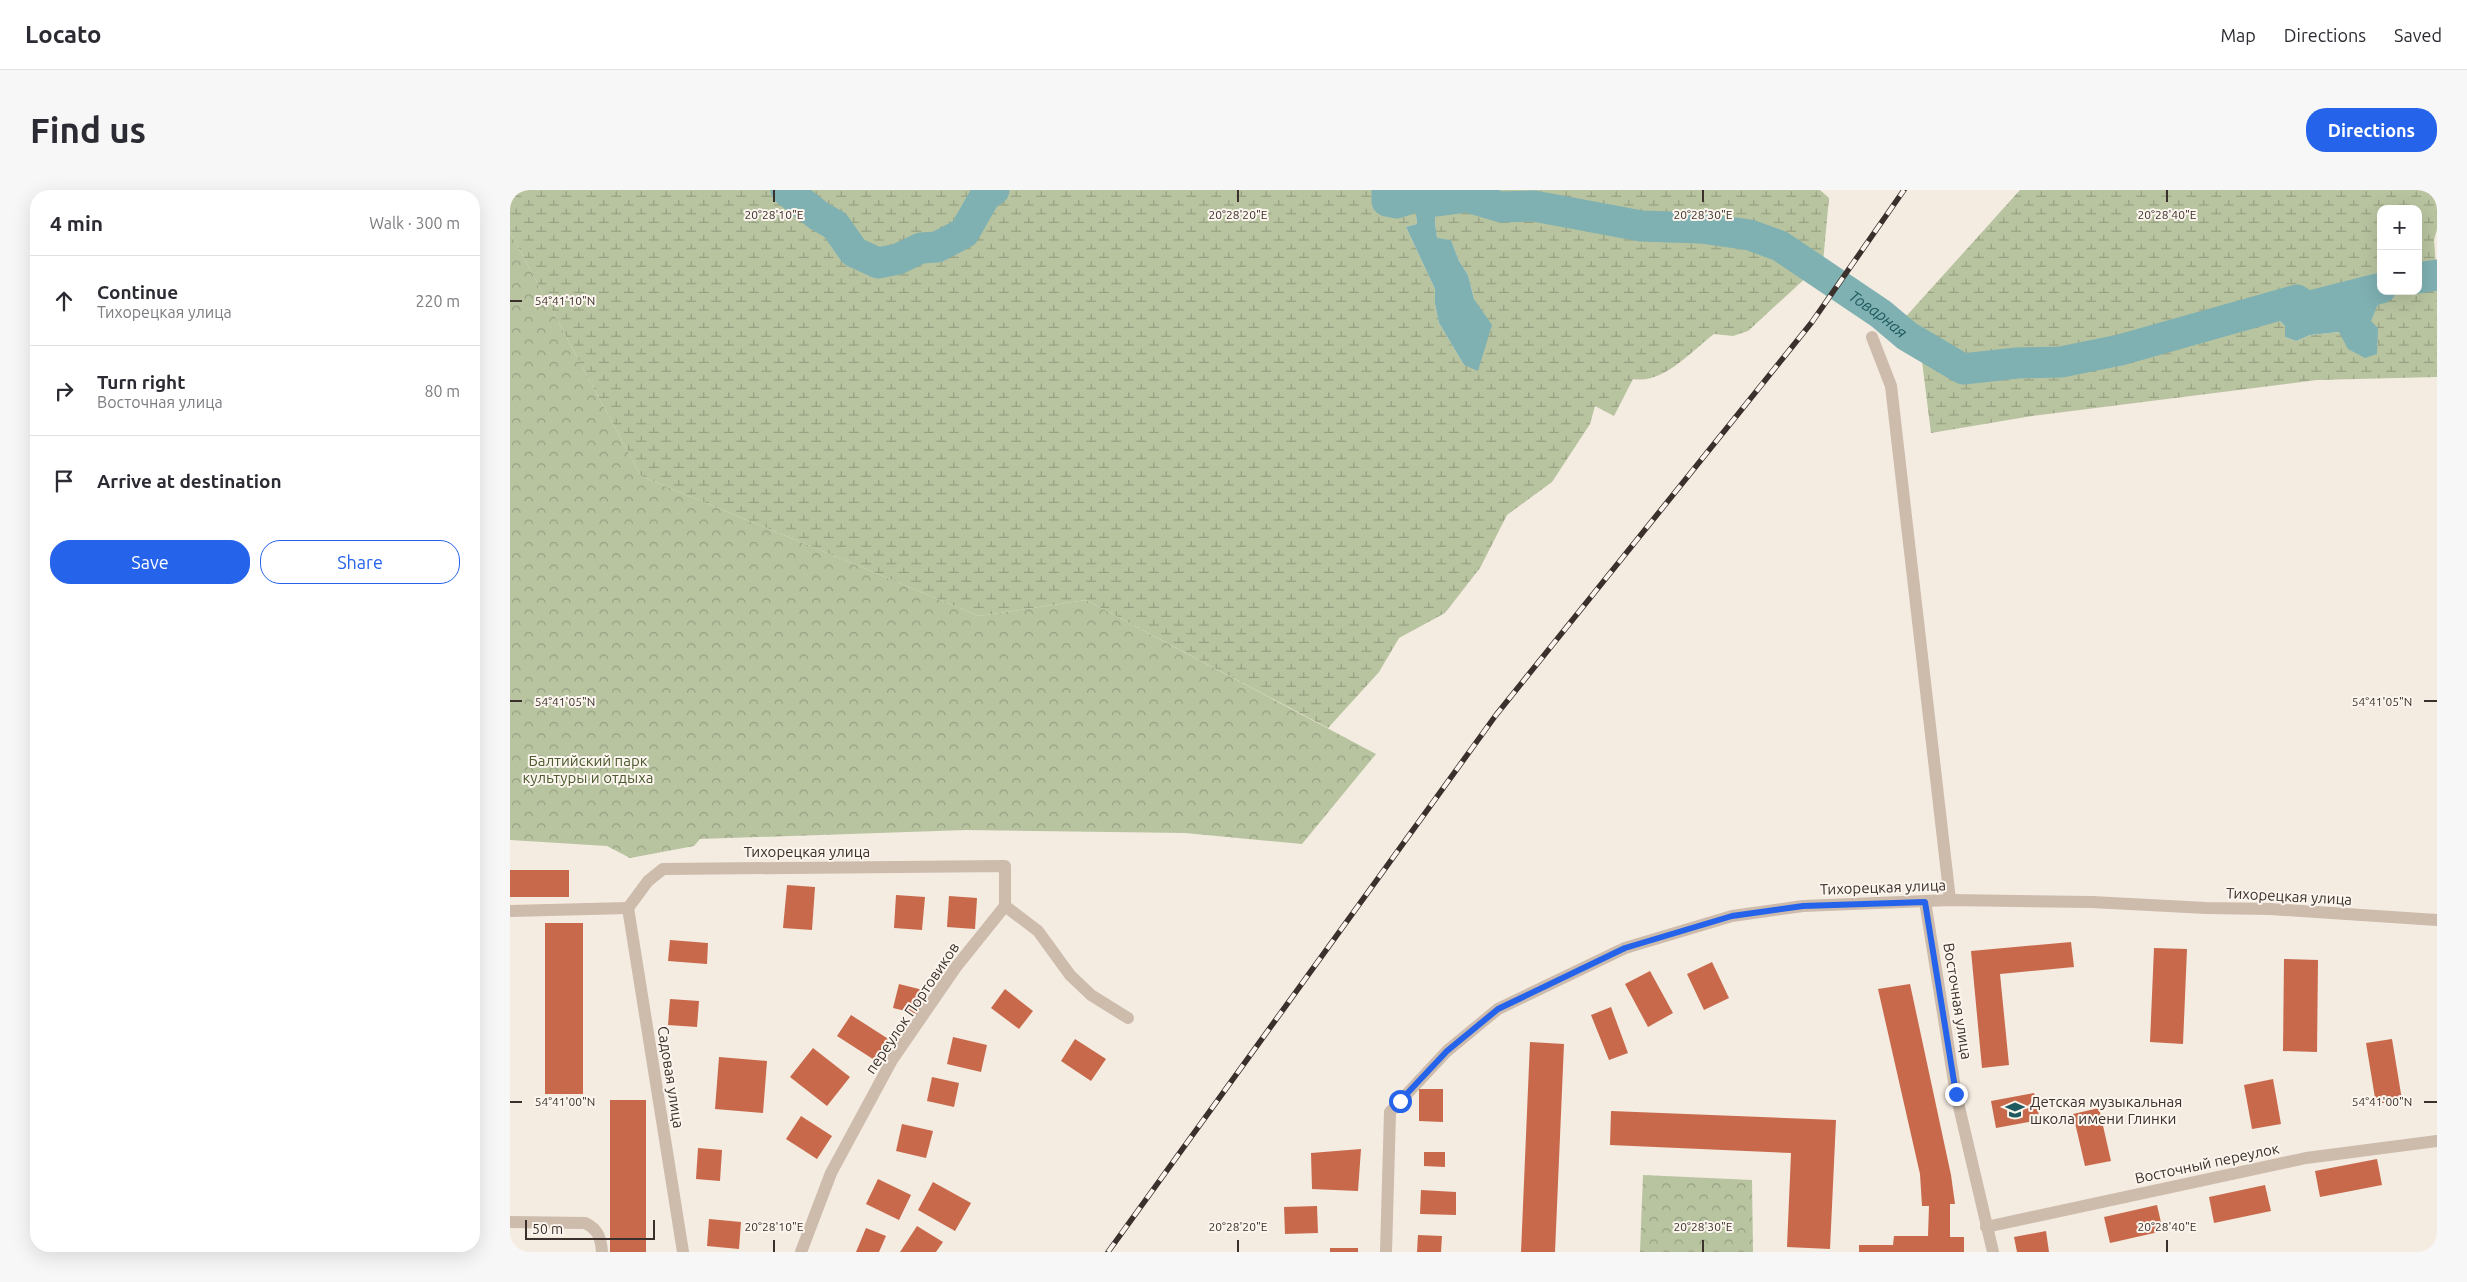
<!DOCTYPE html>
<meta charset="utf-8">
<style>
:root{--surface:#fff;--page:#f7f7f7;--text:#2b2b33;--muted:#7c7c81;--line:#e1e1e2;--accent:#2563eb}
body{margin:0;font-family:Ubuntu,sans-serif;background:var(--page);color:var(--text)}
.controls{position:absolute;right:15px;top:15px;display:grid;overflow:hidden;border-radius:10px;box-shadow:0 5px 20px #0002}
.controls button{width:45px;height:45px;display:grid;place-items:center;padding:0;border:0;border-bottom:1px solid var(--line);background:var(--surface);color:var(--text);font:25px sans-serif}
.scale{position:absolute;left:15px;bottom:12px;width:130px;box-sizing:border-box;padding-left:5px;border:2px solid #3b302b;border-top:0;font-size:14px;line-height:18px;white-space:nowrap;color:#3b302b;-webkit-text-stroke:4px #fbf5ee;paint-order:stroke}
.stop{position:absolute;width:15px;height:15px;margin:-11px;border:4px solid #2563eb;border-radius:50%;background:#fff}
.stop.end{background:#2563eb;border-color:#fff;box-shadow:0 1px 5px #0008}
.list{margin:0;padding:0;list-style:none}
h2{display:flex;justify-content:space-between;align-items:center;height:65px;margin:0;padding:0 20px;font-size:21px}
h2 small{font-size:16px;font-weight:400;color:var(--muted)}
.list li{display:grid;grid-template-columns:32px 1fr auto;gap:15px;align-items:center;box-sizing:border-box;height:90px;padding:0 20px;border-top:1px solid var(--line)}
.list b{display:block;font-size:19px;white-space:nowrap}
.list p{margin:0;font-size:16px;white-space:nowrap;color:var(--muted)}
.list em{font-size:16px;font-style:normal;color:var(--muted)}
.actions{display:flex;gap:10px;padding:15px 20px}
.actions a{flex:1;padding:11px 0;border:1px solid var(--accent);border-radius:20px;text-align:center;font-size:18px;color:var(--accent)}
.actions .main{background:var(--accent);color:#fff}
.icon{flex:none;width:28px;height:28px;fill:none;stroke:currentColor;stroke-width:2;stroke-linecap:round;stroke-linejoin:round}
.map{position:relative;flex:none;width:1927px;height:1062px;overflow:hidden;border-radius:20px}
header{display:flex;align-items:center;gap:30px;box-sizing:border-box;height:70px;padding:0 25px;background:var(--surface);border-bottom:1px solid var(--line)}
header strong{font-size:24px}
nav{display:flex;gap:28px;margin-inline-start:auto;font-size:18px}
.intro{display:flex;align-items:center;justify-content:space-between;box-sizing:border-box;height:120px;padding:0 30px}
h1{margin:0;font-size:35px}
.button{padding:12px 22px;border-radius:20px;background:var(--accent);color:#fff;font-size:18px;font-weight:700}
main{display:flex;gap:30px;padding:0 30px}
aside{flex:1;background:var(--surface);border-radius:20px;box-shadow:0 5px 20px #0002}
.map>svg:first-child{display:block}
</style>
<header>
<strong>Locato</strong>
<nav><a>Map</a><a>Directions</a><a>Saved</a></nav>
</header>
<div class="intro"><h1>Find us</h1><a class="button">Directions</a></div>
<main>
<aside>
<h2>4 min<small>Walk · 300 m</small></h2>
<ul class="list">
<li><svg class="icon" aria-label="ahead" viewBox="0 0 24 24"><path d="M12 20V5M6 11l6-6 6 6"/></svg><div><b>Continue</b><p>Тихорецкая улица</p></div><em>220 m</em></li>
<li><svg class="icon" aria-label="right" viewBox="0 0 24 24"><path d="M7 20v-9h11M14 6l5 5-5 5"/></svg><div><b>Turn right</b><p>Восточная улица</p></div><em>80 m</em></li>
<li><svg class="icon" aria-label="arrive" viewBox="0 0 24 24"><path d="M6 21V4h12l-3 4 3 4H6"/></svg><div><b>Arrive at destination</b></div></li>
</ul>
<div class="actions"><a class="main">Save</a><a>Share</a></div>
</aside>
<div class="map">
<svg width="1927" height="1062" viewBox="0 0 1927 1062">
<defs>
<pattern id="forest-crowns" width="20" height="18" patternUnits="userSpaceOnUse" patternTransform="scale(1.25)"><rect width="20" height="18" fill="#b8c4a0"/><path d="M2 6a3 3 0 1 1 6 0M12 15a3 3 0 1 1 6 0" fill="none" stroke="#97a083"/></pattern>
<pattern id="wetland-marsh" width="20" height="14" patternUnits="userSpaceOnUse" patternTransform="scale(1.25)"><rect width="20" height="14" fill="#b8c4a0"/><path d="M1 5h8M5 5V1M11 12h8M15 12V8" fill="none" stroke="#97a083"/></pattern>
</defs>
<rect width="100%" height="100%" fill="#f4ebe1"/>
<g fill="url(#forest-crowns)">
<polygon points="0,42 131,286 469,426 576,410 866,564 792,654 675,643 456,640 190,649 184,656 120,668 97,656 0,650"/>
<polygon points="1133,985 1242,990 1243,1062 1130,1062"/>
</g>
<g fill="url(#wetland-marsh)" fill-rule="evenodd">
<path d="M0,0H909L904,7L907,34L896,37L925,99V114L929,133L954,175L981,135L964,109L958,85L949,71L941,50L927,49L925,32L926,0H1310L1319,8L1313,72L1238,141L1223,146L1204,144C1180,162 1154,194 1123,189L1104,226L1085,216L1080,234L1042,292L997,325L970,378L935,423L889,448L869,482L818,538L576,410L469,426L131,286L0,42Z"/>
<path d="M1510,0H1927V39L1924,50L1927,89V187L1807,190L1522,226L1421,243L1412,171L1391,132ZM1871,19H1908V101H1879L1869,112L1860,131L1868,155L1830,142L1800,145L1786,151L1775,147V136L1765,126L1787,110H1803L1820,102L1838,103L1865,93L1871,79Z"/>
</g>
<g fill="#7fb0b2">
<polygon points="909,0 926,0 925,32 927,48 941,50 949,71 958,85 964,109 982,135 968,181 954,175 929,133 925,114 925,99 896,37 907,34 904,7"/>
<polygon points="1870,79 1871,101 1879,101 1869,112 1861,131 1868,138 1867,164 1855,168 1838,159 1829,142 1800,145 1786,151 1775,147 1775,136 1765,126 1787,110 1803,110 1820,102 1838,103 1865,93"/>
</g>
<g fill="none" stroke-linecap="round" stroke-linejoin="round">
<g stroke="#7fb0b2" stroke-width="31">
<polyline points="276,0 309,26 325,35 344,62 368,73 388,69 411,58 427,57 454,43 475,6 484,0"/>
<path id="s1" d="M877,0V11L887,13L904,7L927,11L957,7L991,17L1024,16L1131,36L1191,38L1240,45L1270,56L1371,124L1397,146L1453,179L1507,173L1551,172L1610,160L1787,110L1796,117L1871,98"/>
<polyline points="1908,88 1927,85"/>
</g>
</g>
<g fill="#c8694b">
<rect x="0" y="680" width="59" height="27"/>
<polygon points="277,695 305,697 302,740 273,738"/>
<polygon points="386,705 415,707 412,740 384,738"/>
<polygon points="439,706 467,708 465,739 437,737"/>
<rect x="35" y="733" width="38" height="171"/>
<polygon points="160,750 198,753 197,774 158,771"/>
<polygon points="1561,752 1564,777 1490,784 1499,875 1472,878 1461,761"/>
<polygon points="1644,758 1677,759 1673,854 1640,852"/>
<polygon points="1774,769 1808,770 1807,862 1773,861"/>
<polygon points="1202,772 1219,808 1194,820 1177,784"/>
<polygon points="1140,781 1163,823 1138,837 1115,794"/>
<polygon points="389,794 417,801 412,825 383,818"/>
<polygon points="1400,794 1441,985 1445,1014 1440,1014 1440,1047 1454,1047 1454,1062 1349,1062 1349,1055 1383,1055 1384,1046 1418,1046 1419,1016 1412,1016 1410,984 1368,799"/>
<polygon points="495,799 523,821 509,839 481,818"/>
<polygon points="160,809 189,811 187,837 158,835"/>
<polygon points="1101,817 1118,863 1099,870 1081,825"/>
<polygon points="341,825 380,850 366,871 327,846"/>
<polygon points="443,847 477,855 471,882 437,874"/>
<polygon points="565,849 596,869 581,891 551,871"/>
<polygon points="1882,849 1892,910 1866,914 1856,853"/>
<polygon points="1020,852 1054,854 1045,1062 1011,1062"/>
<polygon points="303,858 340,887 317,916 280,887"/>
<polygon points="209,867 257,871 253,923 205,919"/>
<polygon points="422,887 449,893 444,917 417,911"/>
<polygon points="1763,889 1771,934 1742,939 1734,895"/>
<polygon points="909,899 933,899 933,932 909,931"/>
<polygon points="1524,903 1530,930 1486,938 1481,911"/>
<rect x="100" y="910" width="36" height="152"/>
<polygon points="1589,918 1601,971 1575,976 1563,924"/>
<polygon points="1101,921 1326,930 1320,1059 1277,1057 1281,963 1100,955"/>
<polygon points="291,926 322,946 307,969 276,949"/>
<polygon points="392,934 423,941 416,968 386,961"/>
<polygon points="188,958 212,960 210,991 186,989"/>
<polygon points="851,959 848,1001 802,999 801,963"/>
<polygon points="914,962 935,962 935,977 914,976"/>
<polygon points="1867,969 1872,995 1810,1007 1805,981"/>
<polygon points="368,989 401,1005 389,1030 356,1014"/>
<polygon points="423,992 461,1013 445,1041 408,1020"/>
<polygon points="1755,995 1761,1021 1704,1033 1699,1007"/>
<polygon points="911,1000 946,1002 946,1025 910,1024"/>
<polygon points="1647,1015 1653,1041 1600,1053 1594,1027"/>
<polygon points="807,1016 808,1043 775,1044 774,1017"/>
<polygon points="199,1029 231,1032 229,1059 197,1056"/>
<polygon points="407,1036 433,1052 426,1062 390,1062"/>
<polygon points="356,1038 376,1046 369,1062 346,1062"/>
<polygon points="1536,1041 1539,1062 1507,1062 1504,1047"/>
<polygon points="908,1045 932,1046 931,1062 907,1062"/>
<rect x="820" y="1058" width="28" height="4"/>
</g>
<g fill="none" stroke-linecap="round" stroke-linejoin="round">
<g stroke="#cdbbac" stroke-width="12">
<polyline points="1362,147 1381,196 1440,710"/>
<polyline points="1415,711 1446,904 1483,1062"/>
<polyline points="495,716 528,741 560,785 581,805 618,828"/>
<polyline points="118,718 138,691 153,679 495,676 495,716 446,777 382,870 321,983 291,1062"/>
<polyline points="118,718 173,1062"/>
<polyline points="0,721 118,718"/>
<path d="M0,1032L75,1033C88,1039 91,1048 92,1062"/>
<polyline points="1476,1037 1796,968 1927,951"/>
<polyline points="876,1062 880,922 937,861 988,819 1115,758 1222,726 1293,716 1440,710 1582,712 1696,718 1760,719 1927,730"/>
</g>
<g stroke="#3b302b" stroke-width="5.5">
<polyline id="rail" points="598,1062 986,525 1302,132 1394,0"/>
</g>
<use href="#rail" stroke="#fbf5ee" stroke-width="4" stroke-dasharray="11" stroke-linecap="butt"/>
</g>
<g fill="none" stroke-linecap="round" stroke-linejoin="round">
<polyline stroke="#2563eb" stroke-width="6" points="890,911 937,861 988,819 1115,758 1222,726 1293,716 1415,712 1446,904"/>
</g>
<path fill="none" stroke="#3b302b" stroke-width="2" d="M264,0V12M728,0V12M1193,0V12M1657,0V12M0,111H12M0,511H12M1914,511H1927M0,912H12M1914,912H1927M264,1050V1062M728,1050V1062M1193,1050V1062M1657,1050V1062"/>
<defs>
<g id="school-bare" transform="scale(1.5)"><path d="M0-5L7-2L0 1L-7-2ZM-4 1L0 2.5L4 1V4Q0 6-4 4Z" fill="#1f5a5e" stroke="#fbf5ee" stroke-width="2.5" paint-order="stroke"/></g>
</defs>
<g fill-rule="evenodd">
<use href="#school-bare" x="1505" y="920"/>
</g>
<g text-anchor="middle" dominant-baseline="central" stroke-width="4" stroke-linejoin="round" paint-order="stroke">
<g font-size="15" fill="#4a5a2e" stroke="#fbf5ee">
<text x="78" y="570">Балтийский парк<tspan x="78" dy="17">культуры и отдыха</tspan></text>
</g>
<g font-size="15" fill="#3b302b" stroke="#fbf5ee">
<text x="297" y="661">Тихорецкая улица</text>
<text transform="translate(1373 697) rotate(-2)">Тихорецкая улица</text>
<text transform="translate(1779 706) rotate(3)">Тихорецкая улица</text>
<text transform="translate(1448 811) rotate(81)">Восточная улица</text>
<text transform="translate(402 818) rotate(-56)">переулок Портовиков</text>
<text transform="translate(161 887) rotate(81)">Садовая улица</text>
<text transform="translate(1697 973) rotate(-12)">Восточный переулок</text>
</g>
<g font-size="15" fill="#3b302b" stroke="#fbf5ee" text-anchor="start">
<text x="1520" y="911">Детская музыкальная<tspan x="1520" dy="17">школа имени Глинки</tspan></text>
</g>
<g font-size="16" font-style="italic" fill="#1f5a5e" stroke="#fbf5ee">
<text stroke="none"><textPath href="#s1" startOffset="531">Товарная</textPath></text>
</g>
</g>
<g font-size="12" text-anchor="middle" fill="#3b302b" stroke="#fbf5ee" stroke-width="4" stroke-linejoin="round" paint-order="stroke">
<text x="264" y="29">20°28'10"E</text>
<text x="728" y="29">20°28'20"E</text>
<text x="1193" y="29">20°28'30"E</text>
<text x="1657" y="29">20°28'40"E</text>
<text x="55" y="115">54°41'10"N</text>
<text x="55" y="516">54°41'05"N</text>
<text x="1872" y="516">54°41'05"N</text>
<text x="55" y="916">54°41'00"N</text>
<text x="1872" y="916">54°41'00"N</text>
<text x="264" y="1041">20°28'10"E</text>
<text x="728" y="1041">20°28'20"E</text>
<text x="1193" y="1041">20°28'30"E</text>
<text x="1657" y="1041">20°28'40"E</text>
</g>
</svg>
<div class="controls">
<button>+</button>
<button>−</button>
</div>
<div class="scale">50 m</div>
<div class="stop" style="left:890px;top:911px"></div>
<div class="stop end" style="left:1446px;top:904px"></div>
</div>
</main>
